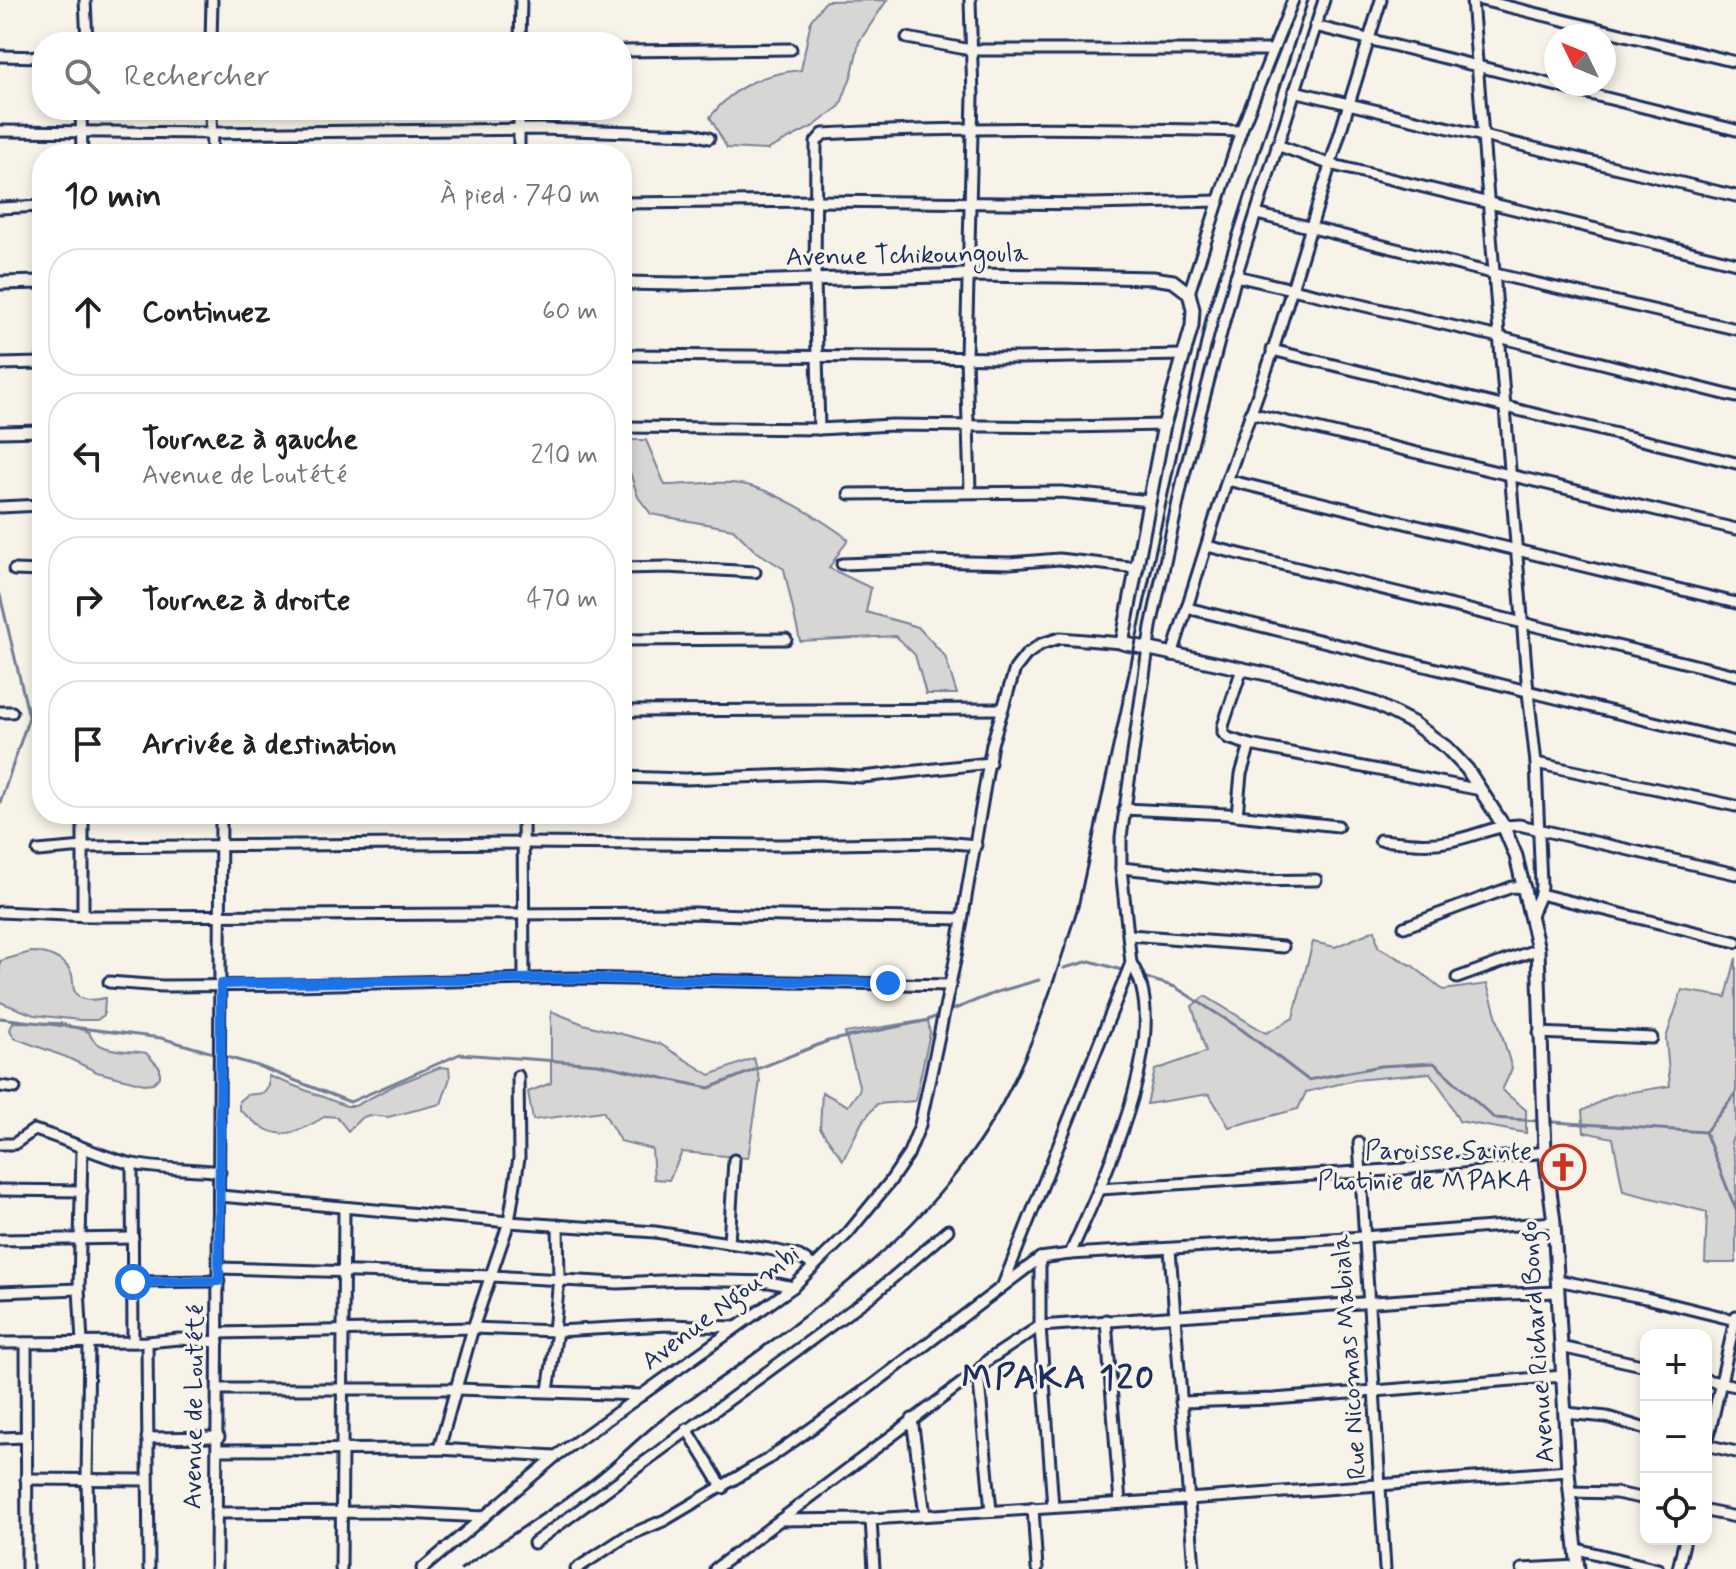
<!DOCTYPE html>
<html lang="fr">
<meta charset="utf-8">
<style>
:root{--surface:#fff;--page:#f2f2f2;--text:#222;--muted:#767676;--line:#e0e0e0}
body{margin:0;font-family:Mynerve,sans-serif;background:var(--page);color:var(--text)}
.controls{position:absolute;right:24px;bottom:24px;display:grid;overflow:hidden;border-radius:16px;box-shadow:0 4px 12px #0003}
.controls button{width:72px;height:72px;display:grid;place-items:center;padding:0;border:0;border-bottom:2px solid var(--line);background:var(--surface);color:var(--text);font:40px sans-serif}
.compass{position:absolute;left:1544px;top:24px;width:72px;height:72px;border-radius:50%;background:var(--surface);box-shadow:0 4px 12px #0003;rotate:313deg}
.stop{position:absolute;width:24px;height:24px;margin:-18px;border:6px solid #1a73e8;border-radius:50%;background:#fff}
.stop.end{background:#1a73e8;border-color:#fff;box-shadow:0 2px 8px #0008}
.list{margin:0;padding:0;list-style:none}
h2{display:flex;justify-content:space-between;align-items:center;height:104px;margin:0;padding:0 32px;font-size:34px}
h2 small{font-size:26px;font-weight:400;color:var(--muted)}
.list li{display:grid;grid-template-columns:52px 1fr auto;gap:24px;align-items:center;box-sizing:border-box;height:128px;margin:0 16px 16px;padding:0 16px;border:2px solid var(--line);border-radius:32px}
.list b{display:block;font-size:30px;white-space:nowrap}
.list p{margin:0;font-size:26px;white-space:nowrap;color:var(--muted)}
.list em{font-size:26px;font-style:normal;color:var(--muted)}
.icon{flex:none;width:44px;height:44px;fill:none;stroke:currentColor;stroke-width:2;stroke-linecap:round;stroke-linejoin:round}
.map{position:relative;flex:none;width:1736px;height:1569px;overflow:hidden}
.search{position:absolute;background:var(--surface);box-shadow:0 4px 12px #0003;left:32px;top:32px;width:600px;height:88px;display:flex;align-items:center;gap:20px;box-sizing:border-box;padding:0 28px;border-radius:32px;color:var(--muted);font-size:30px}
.panel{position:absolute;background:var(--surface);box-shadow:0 4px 12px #0003;left:32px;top:144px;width:600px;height:680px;border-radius:32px}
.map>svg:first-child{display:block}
</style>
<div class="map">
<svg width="1736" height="1569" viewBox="0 0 1736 1569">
<rect width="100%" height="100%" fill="#f7f3e8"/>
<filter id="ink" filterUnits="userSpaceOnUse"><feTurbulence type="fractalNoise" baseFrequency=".0125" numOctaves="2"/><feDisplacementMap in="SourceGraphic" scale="16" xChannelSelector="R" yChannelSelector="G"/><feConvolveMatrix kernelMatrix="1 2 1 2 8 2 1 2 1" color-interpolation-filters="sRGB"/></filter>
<g filter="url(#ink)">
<g fill="#d7d6d4" stroke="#798299" stroke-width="2">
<path d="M887,0L859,42L852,74L840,106L814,126L767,150L727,148L710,117C735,85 762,74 801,70L811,20L826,1Z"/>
<path d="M622,440H646L665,485C689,485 717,480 741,484C771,488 823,520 848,539L829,568L871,588L866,612L918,627L945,656L957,694H926L915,655L896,636L800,641L784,569L754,550L733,529L651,514L638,497L622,448Z"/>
<polygon points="1375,930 1378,947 1413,966 1443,990 1487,984 1512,1069 1502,1090 1526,1110 1526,1133 1459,1121 1445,1094 1430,1073 1355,1080 1306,1092 1298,1109 1229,1127 1209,1094 1147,1104 1155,1070 1206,1052 1192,1006 1205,996 1266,1033 1293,1018 1313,942 1335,947"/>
<path d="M31,952C45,952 64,958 71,972C75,980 70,990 79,997C86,1002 97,999 105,998L104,1015L97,1020H80L34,1015L0,1002V961Z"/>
<polygon points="1736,958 1736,1132 1731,1142 1736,1164 1736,1263 1705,1263 1707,1212 1623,1191 1613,1138 1584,1132 1582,1111 1613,1095 1670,1086 1666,1038 1682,990 1726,997"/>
<polygon points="551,1011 583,1024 660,1044 710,1075 754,1058 760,1081 748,1158 682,1152 669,1180 654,1179 652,1149 620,1141 603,1111 533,1120 528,1092 551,1083"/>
<polygon points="928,1020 930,1033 915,1101 877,1104 862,1122 843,1160 820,1128 822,1092 848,1106 860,1089 845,1033"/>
<path d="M13,1022L61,1023L89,1032C95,1053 127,1050 146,1053L160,1068V1077L153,1083L144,1084L97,1072L66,1057L14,1038L10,1030Z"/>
<path d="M441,1067L449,1068L450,1078L441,1104L388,1117L369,1115L361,1118L348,1131L337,1117L326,1116C287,1139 275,1142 239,1109V1101L246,1095L264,1093L269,1086V1076L346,1106H355L395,1085Z"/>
</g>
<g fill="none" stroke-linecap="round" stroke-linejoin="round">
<g stroke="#727c95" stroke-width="3">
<polyline points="0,595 29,717 0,803"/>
<polyline points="1064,968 1090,961 1125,971"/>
<polyline points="1140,976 1175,987 1241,1029 1308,1080 1381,1066 1434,1063 1494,1118 1705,1132 1736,1210"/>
<polyline points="0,1018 161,1038 258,1066 350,1102 460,1054 598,1064 709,1088 828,1041 925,1021 997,992 1039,980"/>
<polyline points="1706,1131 1736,1093"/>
</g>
<g stroke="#1b2f5e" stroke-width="15">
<g id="minor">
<polyline points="85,0 87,42"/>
<polyline points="970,0 973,96 966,356 970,491"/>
<polyline points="1472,0 1528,692 1536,763 1541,885 1540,894 1531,915"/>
<polyline points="1481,0 1736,62"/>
<polyline points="1315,26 1736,130"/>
<polyline points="907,38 971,50 1272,50"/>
<polyline points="211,42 212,0"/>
<polyline points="520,42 521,0"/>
<polyline points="622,51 791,49"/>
<polyline points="0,56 42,57"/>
<polyline points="1294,91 1736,196"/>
<polyline points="81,110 82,154"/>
<polyline points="211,110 212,154"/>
<polyline points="519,110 519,154"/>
<polyline points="0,131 211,133 541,129 694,134 709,138"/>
<polyline points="1277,145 1329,164 1736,263"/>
<polyline points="622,203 816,201 1091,204 1219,201"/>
<polyline points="0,208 42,206"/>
<polyline points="1257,214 1495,274 1736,329"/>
<polyline points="1236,276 1499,337 1736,397"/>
<polyline points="1189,293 1241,131 1293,0"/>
<polyline points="1272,350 1736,463"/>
<polyline points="622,355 1021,358 1184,355"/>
<polyline points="0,364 42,363"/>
<polyline points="1250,413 1736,529"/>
<polyline points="622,427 819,429 892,425 1066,427 1164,425"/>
<path d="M819,429L815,280L816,142L823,134C962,126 1102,128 1241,131"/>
<polyline points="0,432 42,431"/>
<polyline points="1227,480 1736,603"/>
<polyline points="849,494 1061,492 1150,501"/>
<polyline points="0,507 42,505"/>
<polyline points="1207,546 1736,675"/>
<polyline points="842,564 926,561 1010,563 1059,559 1138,568"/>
<polyline points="622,568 667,567 755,572"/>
<polyline points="14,570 42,571"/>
<polyline points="1187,608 1736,742"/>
<polyline points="622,640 786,639"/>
<polyline points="1172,655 1227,480 1270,360 1381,0"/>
<polyline points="1242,669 1223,726 1223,733 1228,738 1250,745 1481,790"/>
<polyline points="622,711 1001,709"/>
<polyline points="0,712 12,712"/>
<polyline points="1536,763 1736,806"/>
<polyline points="622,777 685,779 819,774 862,777 990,763"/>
<polyline points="1124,809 1227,814 1338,826"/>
<polyline points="523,814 524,979"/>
<polyline points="1237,815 1241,774 1250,745"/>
<path d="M1380,840C1404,842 1427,846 1450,841C1474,837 1495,825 1519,825L1736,874"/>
<polyline points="38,851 84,847 524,843 781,845 943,842 976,845"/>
<polyline points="1121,868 1248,881 1316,880"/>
<polyline points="1540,894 1736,942"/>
<path d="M0,912L89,916L696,913C785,918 873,916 962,919"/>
<polyline points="83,916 83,814"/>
<polyline points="1404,927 1512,887 1525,888"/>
<polyline points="1130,935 1283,947"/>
<polyline points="1457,978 1538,949"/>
<polyline points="109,982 162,986 295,985 572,978 950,985"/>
<polyline points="1539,1033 1652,1038"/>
<polyline points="0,1086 15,1088"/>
<polyline points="1359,1143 1385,1569"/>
<path d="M0,1144H14L34,1130C68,1139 98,1157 133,1164C162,1170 192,1168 220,1172"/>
<polyline points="82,1149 79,1289 82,1342"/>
<polyline points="132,1164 133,1342"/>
<polyline points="1100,1189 1403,1169 1545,1152"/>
<polyline points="0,1190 82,1191"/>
<polyline points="220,1196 509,1222 655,1232 769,1249 799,1256 814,1266"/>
<polyline points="0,1240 133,1238"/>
<polyline points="729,1243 734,1160"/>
<polyline points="1170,1250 1194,1569"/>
<path d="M1070,1254C1100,1186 1177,1032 1131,963"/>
<polyline points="1040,1258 1040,1326 1053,1507"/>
<polyline points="219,1268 492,1276 618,1283 682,1280 769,1282 793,1287"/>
<polyline points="1557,1280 1646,1298 1735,1320"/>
<polyline points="133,1282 219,1281"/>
<polyline points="1003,1285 1131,963 1121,868 1121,837 1151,627 1183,479 1236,276 1324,0"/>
<polyline points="0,1292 79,1289"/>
<polyline points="1106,1320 1120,1503"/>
<polyline points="554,1331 559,1279 558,1225"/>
<polyline points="219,1333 473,1328 557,1331 667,1325 735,1327"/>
<polyline points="147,1342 149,1569"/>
<polyline points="0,1343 147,1342 179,1339 218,1342"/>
<polyline points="26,1343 27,1569"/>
<polyline points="1561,1347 1646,1366"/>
<polyline points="978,1371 991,1511"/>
<polyline points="1706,1380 1736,1386"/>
<polyline points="218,1389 456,1389 642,1395"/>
<polyline points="548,1391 557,1331"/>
<polyline points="1181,1402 1274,1399 1563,1376"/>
<polyline points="1566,1413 1607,1417 1646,1429"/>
<polyline points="912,1419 925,1515"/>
<polyline points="687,1429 723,1488"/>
<polyline points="0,1438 26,1437"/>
<polyline points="147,1438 219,1437"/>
<polyline points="1706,1445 1736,1452"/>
<polyline points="1706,1448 1736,1316"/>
<polyline points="439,1449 473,1328 509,1222 519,1158 518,1076"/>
<polyline points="219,1450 439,1449 555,1456"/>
<polyline points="26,1479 147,1480"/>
<polyline points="1570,1492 1616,1493 1646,1499"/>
<polyline points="1033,1508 1037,1569"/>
<polyline points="1706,1511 1736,1517"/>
<polyline points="216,1513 384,1512 484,1517"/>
<polyline points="871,1519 874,1569"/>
<polyline points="780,1520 871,1519 1188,1499 1568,1471"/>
<polyline points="534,1543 875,1293 948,1230"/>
<polyline points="1577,1549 1658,1569"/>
<polyline points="89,1569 87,1479 89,1343"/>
<polyline points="216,1569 221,814"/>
<polyline points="341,1569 344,1209"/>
<polyline points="422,1569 556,1456 793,1287 848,1233 889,1183 908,1155 920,1125 956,956 992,744 1015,669 1026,655 1041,644 1060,638 1122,643"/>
<polyline points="576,1569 625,1537 665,1520 768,1459 870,1387 1040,1258 1070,1254 1364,1237 1554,1222"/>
<polyline points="715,1569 978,1371 988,1360 1040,1326 1458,1296 1557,1292"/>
<polyline points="1522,1569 1578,1566"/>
<polyline points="1678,1569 1685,1539"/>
</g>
</g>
<g stroke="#1b2f5e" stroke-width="17">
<g id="tertiary">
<polyline points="0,283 42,282"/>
<polyline points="622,283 680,284 968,275 1061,276 1153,278 1173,281 1189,293 1193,309 1192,326 1164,425 1122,643 1285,678 1374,703 1413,723 1447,748 1467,769 1503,825 1516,856 1538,949 1545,1152 1554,1222 1568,1471 1578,1569"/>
</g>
</g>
<use href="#minor" stroke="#f7f3e8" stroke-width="9"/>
<use href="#tertiary" stroke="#f7f3e8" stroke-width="11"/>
<path stroke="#1b2f5e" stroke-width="3" d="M461,1569C503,1540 546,1513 587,1483C613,1464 635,1440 661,1420C686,1400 714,1383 740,1364C825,1302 911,1239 972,1152C1024,1080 1051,991 1078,907L1207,315L1308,0"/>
</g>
</g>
<g fill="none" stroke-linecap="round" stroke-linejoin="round" filter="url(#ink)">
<polyline stroke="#1a73e8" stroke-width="10" points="133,1282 219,1281 221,984 572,978 888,983"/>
</g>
<defs>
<g id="church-ring" transform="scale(2.3)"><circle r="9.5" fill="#f7f3e8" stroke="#c8321e" stroke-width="1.5"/><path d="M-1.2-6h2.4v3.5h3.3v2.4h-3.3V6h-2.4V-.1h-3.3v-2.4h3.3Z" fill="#c8321e"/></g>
</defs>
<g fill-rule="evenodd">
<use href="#church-ring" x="1563" y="1167"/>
</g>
<g text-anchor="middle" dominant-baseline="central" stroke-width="6" stroke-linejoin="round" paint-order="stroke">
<g font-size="26" fill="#1b2f5e" stroke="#f7f3e8">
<text transform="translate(907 256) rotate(-1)">Avenue Tchikoungoula</text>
<text transform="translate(721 1308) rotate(-37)">Avenue Ngoumbi</text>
<text transform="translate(1538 1342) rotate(-94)">Avenue Richard Bongo</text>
<text transform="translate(1350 1357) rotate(-94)">Rue Nicomas Mabiala</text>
<text transform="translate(195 1407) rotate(-89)">Avenue de Loutété</text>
</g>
<g font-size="26" fill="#1b2f5e" stroke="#f7f3e8" text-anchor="end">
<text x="1532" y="1152">Paroisse Sainte<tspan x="1532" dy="30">Photinie de MPAKA</tspan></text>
</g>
<g font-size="34" font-weight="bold" letter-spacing="2" fill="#1b2f5e" stroke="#f7f3e8">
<text x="1059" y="1378">MPAKA 120</text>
</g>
</g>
</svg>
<div class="controls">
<button>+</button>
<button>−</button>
<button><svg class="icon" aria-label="locate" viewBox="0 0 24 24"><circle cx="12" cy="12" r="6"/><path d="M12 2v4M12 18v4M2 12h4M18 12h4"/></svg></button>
</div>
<svg class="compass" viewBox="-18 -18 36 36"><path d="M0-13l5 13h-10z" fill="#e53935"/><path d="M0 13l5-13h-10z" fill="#767676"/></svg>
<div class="stop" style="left:133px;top:1282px"></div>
<div class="stop end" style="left:888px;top:983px"></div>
<div class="search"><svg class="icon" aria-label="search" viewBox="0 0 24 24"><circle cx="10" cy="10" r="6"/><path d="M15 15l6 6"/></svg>Rechercher</div>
<section class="panel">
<h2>10 min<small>À pied · 740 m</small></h2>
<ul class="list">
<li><svg class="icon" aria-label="ahead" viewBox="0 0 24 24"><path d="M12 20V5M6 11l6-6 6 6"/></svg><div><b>Continuez</b></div><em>60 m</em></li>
<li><svg class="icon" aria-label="left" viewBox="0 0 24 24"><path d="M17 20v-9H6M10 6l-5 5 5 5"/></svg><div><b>Tournez à gauche</b><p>Avenue de Loutété</p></div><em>210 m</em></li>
<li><svg class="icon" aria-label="right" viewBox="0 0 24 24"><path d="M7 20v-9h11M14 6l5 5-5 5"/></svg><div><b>Tournez à droite</b></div><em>470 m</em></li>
<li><svg class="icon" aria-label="arrive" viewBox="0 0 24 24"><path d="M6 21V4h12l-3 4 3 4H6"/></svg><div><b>Arrivée à destination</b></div></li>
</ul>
</section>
</div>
